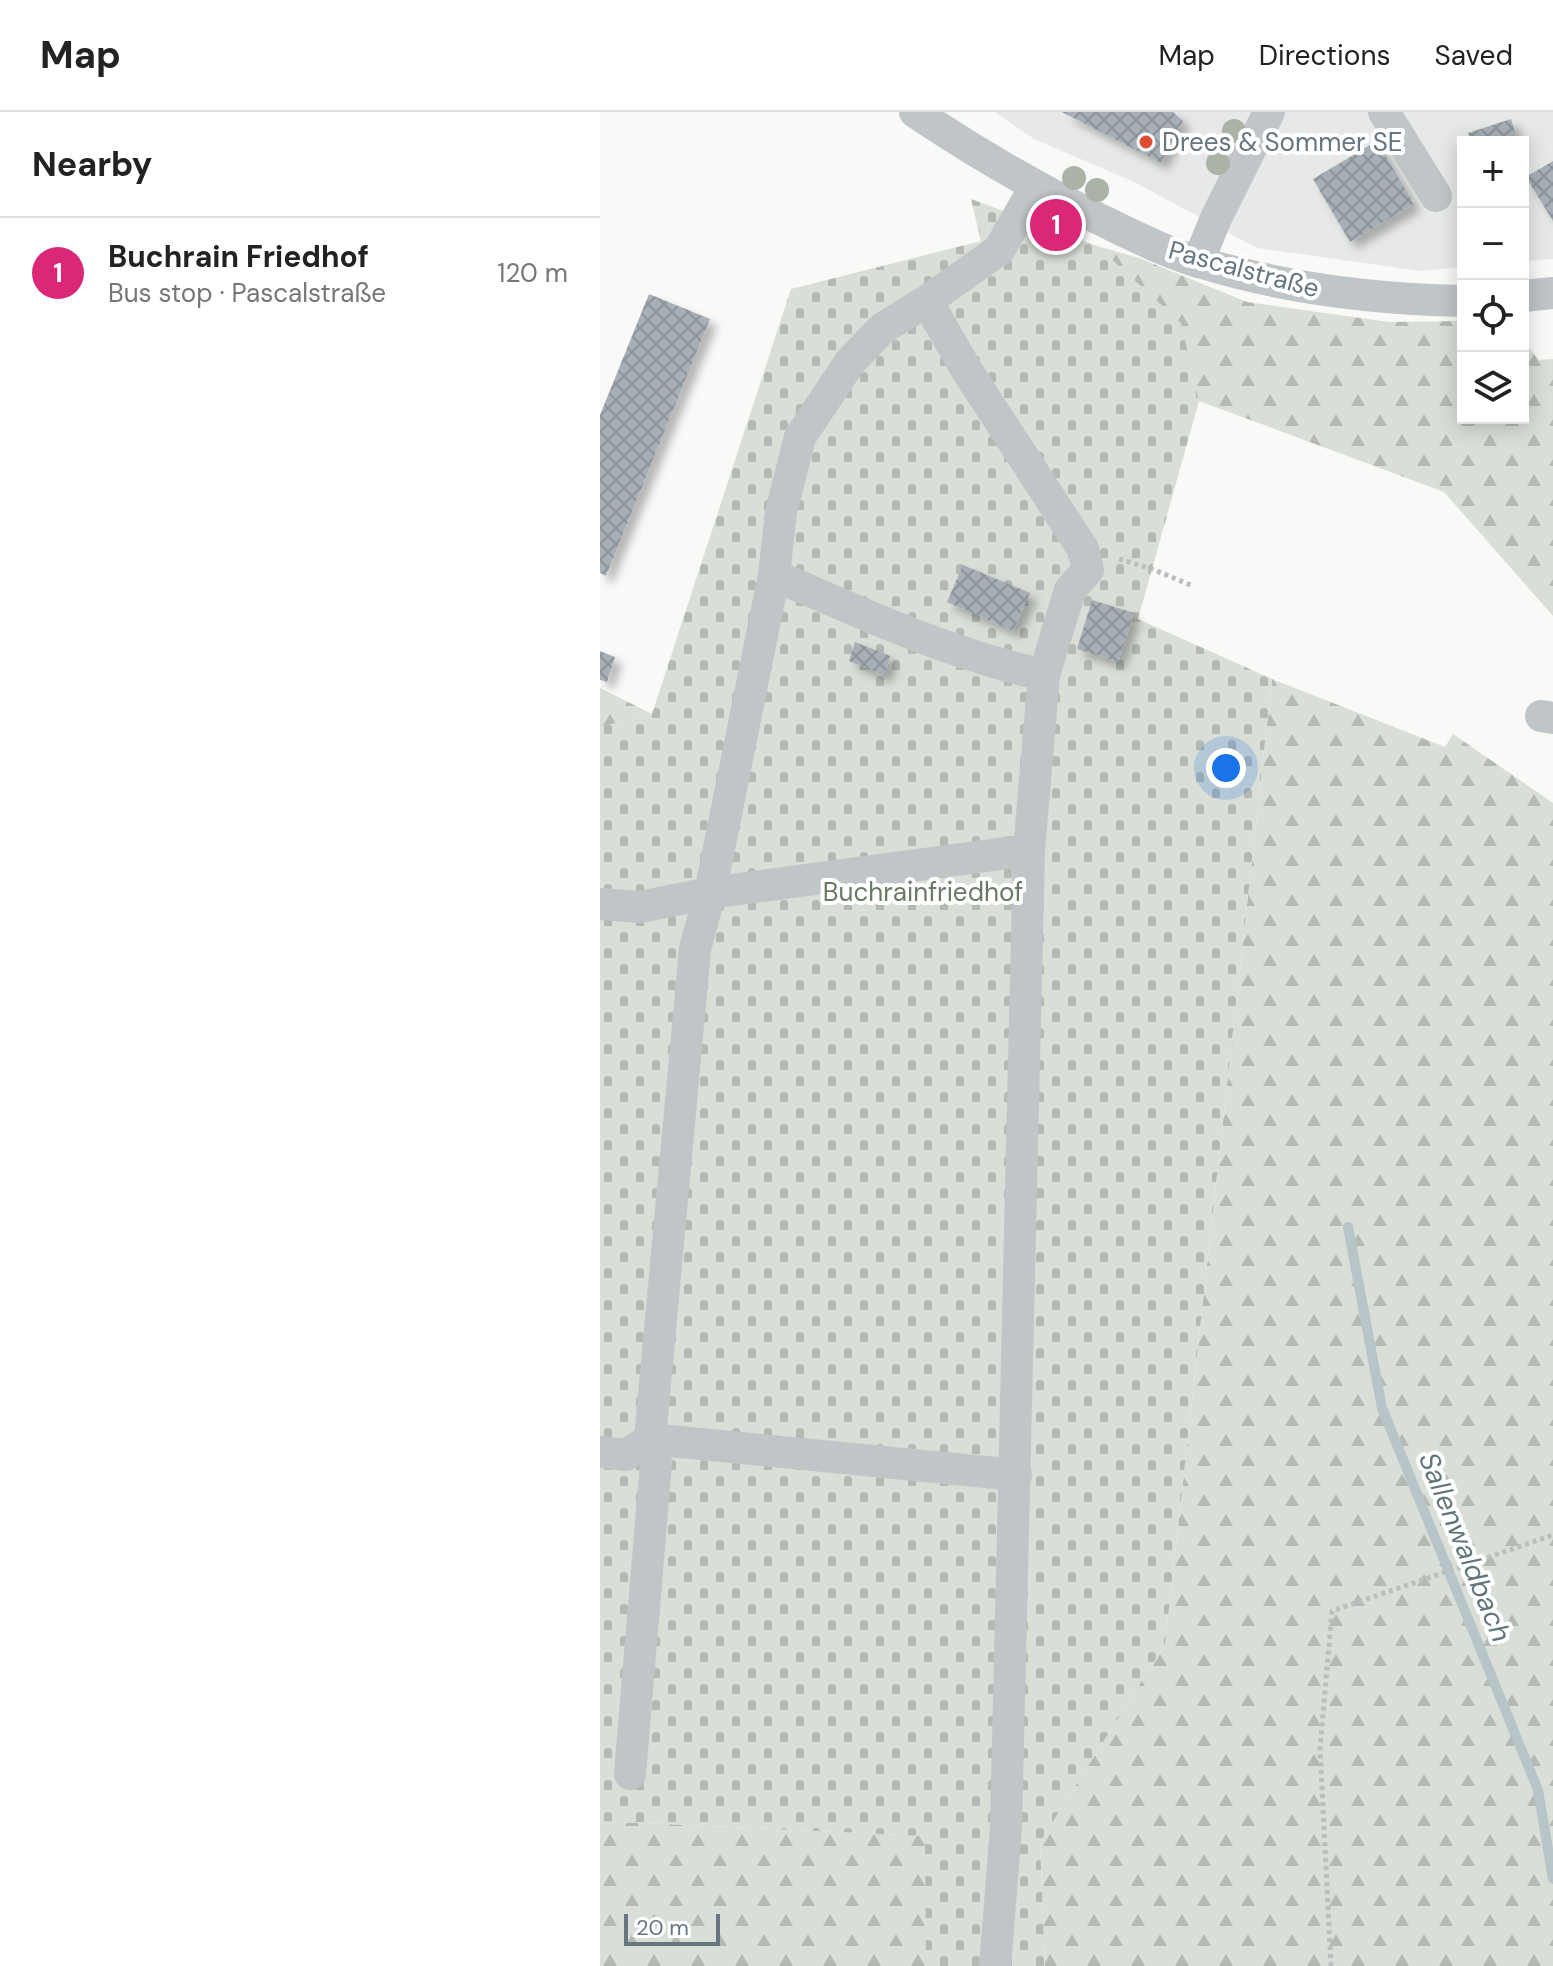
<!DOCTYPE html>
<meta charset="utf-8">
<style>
:root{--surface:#fff;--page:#f6f6f6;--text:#222;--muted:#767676;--line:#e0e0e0;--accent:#db2777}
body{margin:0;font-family:"DM Sans",sans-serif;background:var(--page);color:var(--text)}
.controls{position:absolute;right:24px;top:24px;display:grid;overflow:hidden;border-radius:0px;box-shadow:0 4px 20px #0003}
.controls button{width:72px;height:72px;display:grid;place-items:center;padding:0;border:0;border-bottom:2px solid var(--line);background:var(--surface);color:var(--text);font:40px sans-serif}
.scale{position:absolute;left:24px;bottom:20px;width:96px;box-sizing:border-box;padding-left:8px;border:4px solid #657680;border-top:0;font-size:22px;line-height:28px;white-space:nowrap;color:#657680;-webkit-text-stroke:6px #fff;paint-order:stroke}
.you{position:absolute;left:626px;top:656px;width:28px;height:28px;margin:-20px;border:6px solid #fff;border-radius:50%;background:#1a73e8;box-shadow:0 0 0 12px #1a73e833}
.badge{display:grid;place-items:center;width:52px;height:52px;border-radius:50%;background:var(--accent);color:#fff;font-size:26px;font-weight:700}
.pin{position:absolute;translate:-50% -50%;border:4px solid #fff;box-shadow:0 2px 8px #0006}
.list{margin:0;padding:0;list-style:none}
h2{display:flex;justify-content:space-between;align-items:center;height:104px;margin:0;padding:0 32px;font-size:34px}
h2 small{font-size:26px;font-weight:400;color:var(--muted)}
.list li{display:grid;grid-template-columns:52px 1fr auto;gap:24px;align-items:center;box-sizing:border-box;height:112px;padding:0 32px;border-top:2px solid var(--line)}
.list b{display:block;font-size:30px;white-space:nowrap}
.list p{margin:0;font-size:26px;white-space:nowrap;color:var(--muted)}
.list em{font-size:26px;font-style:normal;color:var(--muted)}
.icon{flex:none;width:44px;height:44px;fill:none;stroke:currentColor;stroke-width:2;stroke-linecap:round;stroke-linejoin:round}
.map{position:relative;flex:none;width:953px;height:1854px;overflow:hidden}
header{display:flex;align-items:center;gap:48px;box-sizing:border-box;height:112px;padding:0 40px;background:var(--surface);border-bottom:2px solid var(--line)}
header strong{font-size:38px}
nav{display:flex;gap:44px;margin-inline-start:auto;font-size:28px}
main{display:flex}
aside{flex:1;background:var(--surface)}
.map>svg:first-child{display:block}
</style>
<header>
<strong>Map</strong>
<nav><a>Map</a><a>Directions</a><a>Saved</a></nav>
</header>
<main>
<aside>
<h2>Nearby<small></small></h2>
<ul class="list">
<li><span class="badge">1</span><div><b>Buchrain Friedhof</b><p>Bus stop · Pascalstraße</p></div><em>120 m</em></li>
</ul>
</aside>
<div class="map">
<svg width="953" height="1854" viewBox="0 0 953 1854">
<defs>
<pattern id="forest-firs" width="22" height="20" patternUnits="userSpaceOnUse" patternTransform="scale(2)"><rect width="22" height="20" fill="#d9ded6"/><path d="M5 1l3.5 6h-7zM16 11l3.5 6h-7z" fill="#b4b9b3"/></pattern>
<pattern id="cemetery-stones" width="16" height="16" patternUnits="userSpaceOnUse" patternTransform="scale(2)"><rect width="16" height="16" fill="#d9ded6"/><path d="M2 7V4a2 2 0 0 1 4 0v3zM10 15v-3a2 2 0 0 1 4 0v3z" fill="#b4b9b3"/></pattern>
<pattern id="building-cross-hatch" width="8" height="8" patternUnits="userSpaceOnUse" patternTransform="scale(2)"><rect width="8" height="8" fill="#a7b0b6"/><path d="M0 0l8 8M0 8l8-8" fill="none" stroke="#8c9499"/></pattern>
<filter id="shadow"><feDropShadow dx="7" dy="7" stdDeviation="4" flood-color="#0004"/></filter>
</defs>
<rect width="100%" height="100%" fill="#f9f9f7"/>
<polygon fill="#e7e8e8" points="395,0 953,0 953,147 923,149 923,30 863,30 863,155 821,159 657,136 534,70 434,27"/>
<g fill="url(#forest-firs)">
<polygon points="497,134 539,146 647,190 789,210 863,209 863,306 923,306 923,228 939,248 953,247 953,504 844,380 599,289 580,211"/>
<polygon points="672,567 845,635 853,622 953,691 953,1854 445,1854 440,1730 565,1532"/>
<polygon points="0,576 52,602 0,615"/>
<polygon points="0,1709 326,1724 326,1854 0,1854"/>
</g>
<polygon fill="url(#cemetery-stones)" points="371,87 497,134 581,211 599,289 538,507 672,567 565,1532 440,1730 445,1854 326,1854 325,1724 0,1709 0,615 52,602 191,177 381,129"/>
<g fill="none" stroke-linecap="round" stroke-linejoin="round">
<polyline stroke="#b8c5c8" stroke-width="10" points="748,1115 782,1296 938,1678 953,1767"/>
</g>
<g fill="url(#building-cross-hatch)" filter="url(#shadow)">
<polygon points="462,0 573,0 583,9 561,51"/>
<polygon points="911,7 918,30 871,30 868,21"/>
<polygon points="777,29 814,92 750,130 713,67"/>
<polygon points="953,49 953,109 926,65"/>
<polygon points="49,182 110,207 6,464 0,461 0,303"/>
<polygon points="363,453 430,481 413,519 347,490"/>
<polygon points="492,488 534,501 518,550 477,537"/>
<polygon points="255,530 290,544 285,564 249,549"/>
<polygon points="0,539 15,545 7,570 0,568"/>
</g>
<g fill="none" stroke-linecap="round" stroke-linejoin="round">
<g stroke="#bbbec0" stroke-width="5" stroke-dasharray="4 4" stroke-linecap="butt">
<polyline points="519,447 552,457 593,474"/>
<polyline points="731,1854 720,1636 732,1499 953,1423"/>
</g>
<g stroke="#c0c5c8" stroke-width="32">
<path d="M315,0C373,39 431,73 493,104C528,121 562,139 599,150C686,177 773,187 863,189"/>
<polyline points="784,0 836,84"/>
<polyline points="598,150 616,106 669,0"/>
<polyline points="923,184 953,181"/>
<path d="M327,189L366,257L483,437L488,458L470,478L444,563C350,542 262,502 174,463L181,400L200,325L250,250L283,216L327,189L399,138L435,75"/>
<polyline points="941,604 953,606"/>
<polyline points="0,792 40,795 110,781 429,738"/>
<polyline points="0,1340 26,1343 50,1327 416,1363"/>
<polyline points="30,1662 56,1351 50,1327 95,837 110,781 174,463"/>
<polyline points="395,1854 406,1716 429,738 444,563"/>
</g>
</g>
<g fill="#aab3a6">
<circle cx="634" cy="19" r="12"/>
<circle cx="618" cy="51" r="12"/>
<circle cx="474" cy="66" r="12"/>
<circle cx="497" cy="78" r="12"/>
</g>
<circle fill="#dc4e33" stroke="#fff" stroke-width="3" cx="546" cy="30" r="8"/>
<g text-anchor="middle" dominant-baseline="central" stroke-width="8" stroke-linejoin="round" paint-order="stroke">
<g font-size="26" fill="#657680" stroke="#fff" text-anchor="start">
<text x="562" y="30">Drees &amp; Sommer SE</text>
</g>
<g font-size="26" fill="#657680" stroke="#fff">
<text transform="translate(644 157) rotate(15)">Pascalstraße</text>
</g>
<g font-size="26" fill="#697964" stroke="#fff">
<text x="323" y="780">Buchrainfriedhof</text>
</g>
<g font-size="28" font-style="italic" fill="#60757a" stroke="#fff">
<text transform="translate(865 1435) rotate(68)">Sallenwaldbach</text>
</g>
</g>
</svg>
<div class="controls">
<button>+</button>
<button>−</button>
<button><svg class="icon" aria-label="locate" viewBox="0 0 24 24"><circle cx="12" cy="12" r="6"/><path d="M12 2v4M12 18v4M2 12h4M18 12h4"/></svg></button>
<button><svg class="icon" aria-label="layers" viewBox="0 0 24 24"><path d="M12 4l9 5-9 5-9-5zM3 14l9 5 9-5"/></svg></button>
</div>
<div class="scale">20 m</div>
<div class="you"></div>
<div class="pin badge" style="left:456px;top:113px">1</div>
</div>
</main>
